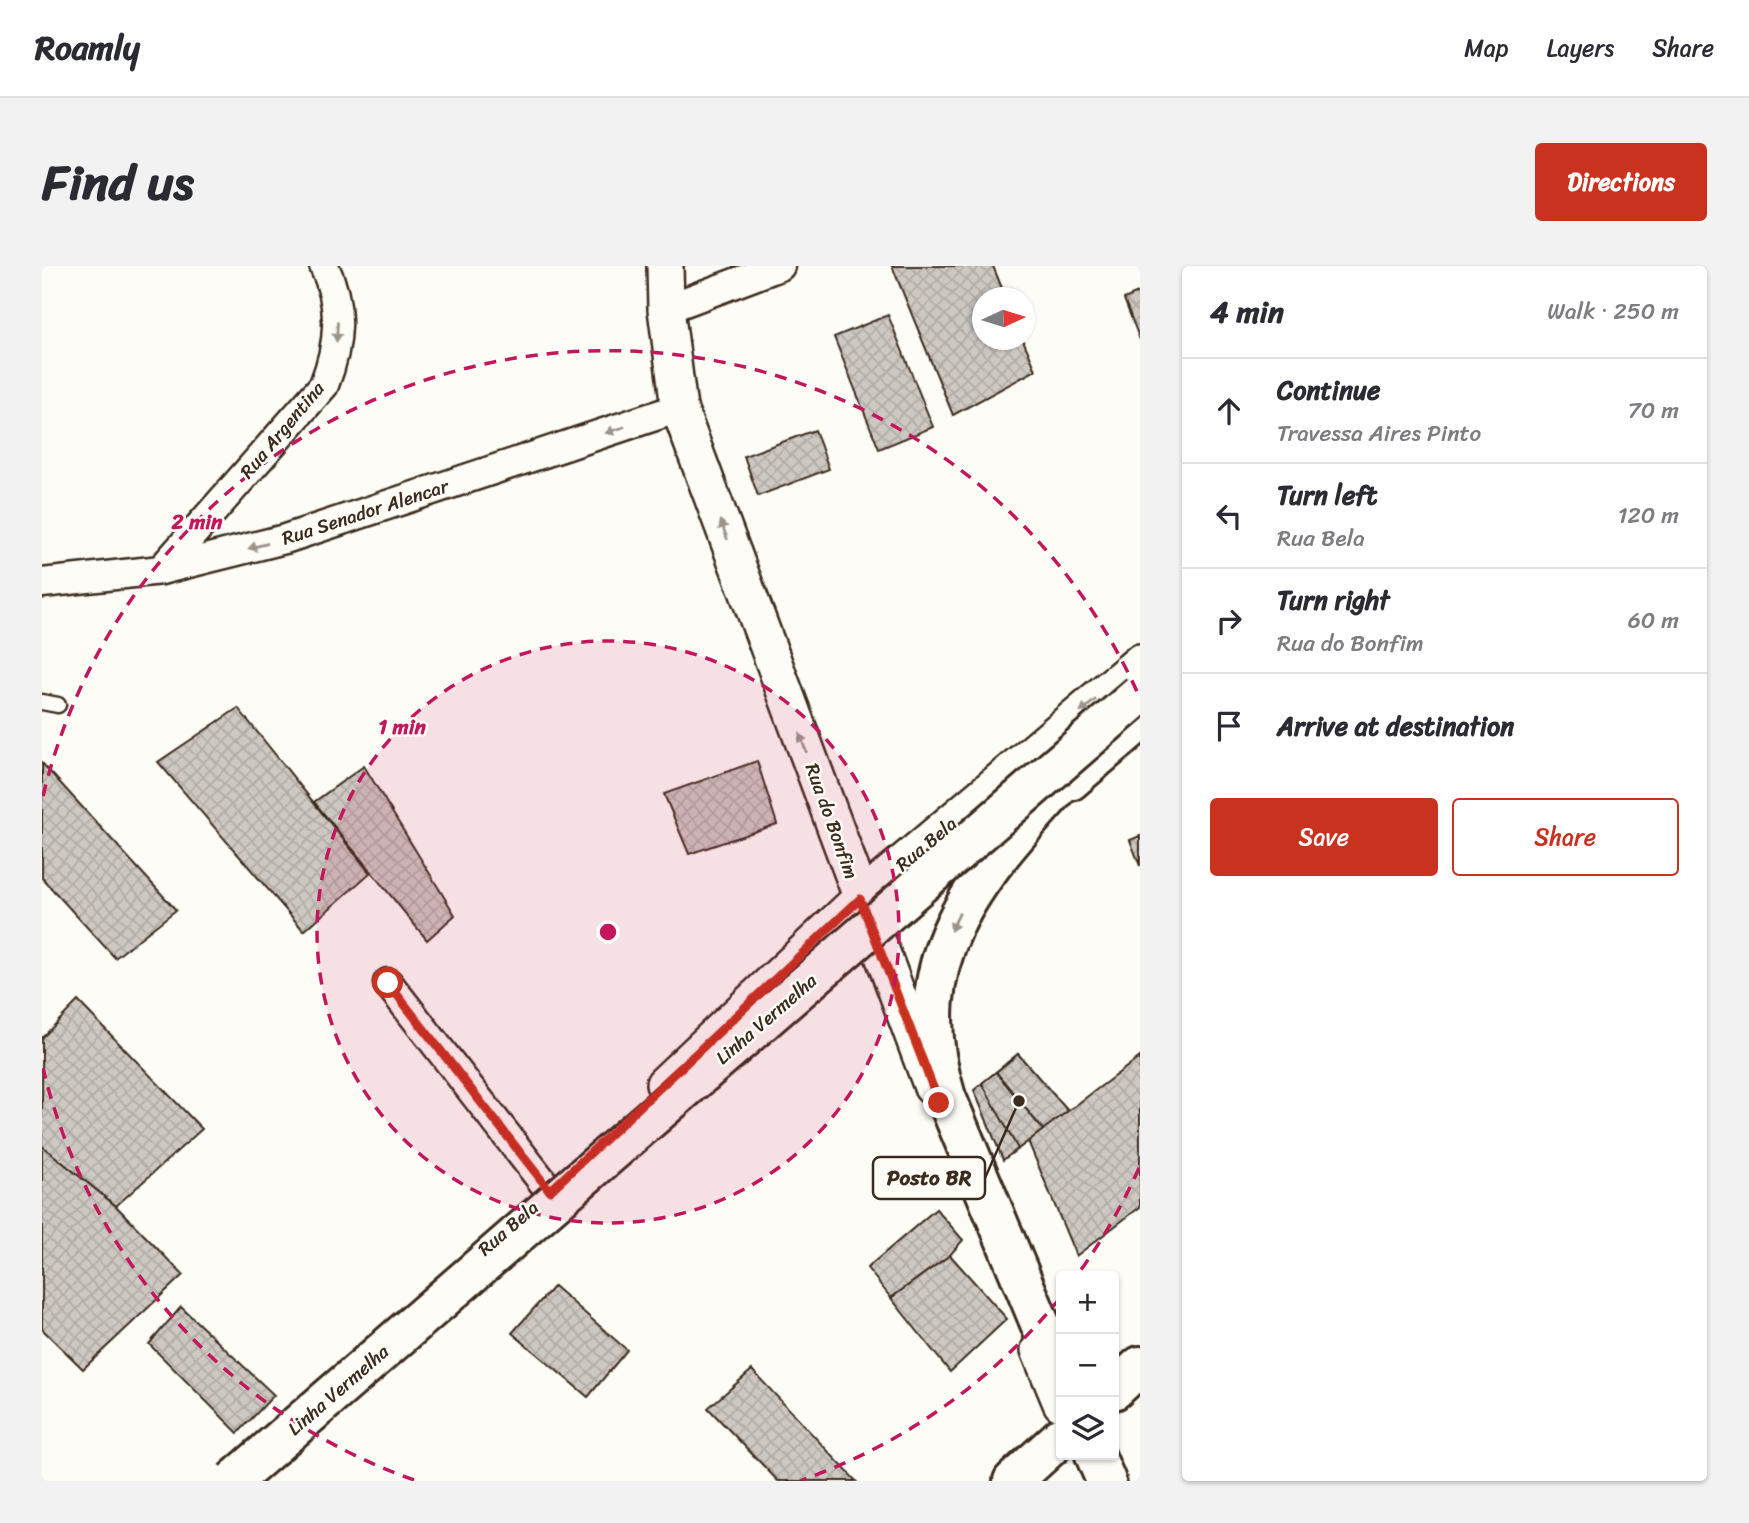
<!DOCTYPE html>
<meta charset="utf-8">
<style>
:root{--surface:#fff;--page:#f2f2f3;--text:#2b2b33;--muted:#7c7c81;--line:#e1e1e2;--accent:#c8321e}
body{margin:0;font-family:Sriracha,sans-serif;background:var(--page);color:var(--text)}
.controls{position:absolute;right:21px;bottom:21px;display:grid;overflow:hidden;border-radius:7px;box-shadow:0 2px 5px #0004}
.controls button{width:63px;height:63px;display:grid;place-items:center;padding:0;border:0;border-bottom:2px solid var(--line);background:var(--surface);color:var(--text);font:35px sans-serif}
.compass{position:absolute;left:930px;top:21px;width:63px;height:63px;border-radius:50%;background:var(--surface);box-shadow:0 2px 5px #0004;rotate:86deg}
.stop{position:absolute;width:21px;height:21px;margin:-16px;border:5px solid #c8321e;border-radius:50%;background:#fff}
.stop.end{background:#c8321e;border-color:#fff;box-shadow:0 2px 7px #0008}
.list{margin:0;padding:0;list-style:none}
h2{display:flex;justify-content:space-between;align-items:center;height:91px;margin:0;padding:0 28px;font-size:30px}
h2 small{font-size:23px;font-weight:400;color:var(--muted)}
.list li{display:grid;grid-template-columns:46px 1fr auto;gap:21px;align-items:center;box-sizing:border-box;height:105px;padding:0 28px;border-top:2px solid var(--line)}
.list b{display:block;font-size:26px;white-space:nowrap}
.list p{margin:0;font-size:23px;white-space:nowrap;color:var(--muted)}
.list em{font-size:23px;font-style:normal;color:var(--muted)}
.actions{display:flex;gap:14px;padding:21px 28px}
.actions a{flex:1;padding:16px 0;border:2px solid var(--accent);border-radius:7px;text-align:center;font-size:24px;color:var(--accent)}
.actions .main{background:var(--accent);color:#fff}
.icon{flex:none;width:38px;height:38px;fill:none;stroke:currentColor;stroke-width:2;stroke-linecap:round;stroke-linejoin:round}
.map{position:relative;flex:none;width:1098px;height:1215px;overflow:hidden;border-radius:7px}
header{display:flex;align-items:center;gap:42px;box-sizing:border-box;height:98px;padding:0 35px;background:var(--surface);border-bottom:2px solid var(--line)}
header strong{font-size:33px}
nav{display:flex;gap:38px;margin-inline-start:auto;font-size:24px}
.intro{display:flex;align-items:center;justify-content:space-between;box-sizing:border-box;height:168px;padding:0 42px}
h1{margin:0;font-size:49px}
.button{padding:18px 32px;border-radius:7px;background:var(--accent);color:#fff;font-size:24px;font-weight:700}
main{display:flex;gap:42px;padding:0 42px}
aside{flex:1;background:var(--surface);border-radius:7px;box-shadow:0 2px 5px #0004}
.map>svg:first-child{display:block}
</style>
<header>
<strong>Roamly</strong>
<nav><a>Map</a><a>Layers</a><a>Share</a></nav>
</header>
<div class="intro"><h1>Find us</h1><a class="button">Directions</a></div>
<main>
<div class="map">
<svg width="1098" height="1215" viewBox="0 0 1098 1215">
<defs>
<pattern id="building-cross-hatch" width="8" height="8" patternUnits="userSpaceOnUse" patternTransform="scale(1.75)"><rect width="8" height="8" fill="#cdc8c2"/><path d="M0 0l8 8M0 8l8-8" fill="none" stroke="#b1aca6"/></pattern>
</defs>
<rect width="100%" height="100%" fill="#fdfcf7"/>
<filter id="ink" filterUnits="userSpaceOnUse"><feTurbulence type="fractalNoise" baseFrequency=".0143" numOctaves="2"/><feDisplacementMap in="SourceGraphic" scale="14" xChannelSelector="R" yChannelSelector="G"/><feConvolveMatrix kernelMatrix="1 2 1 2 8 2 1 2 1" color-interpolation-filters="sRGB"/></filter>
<g filter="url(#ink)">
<g fill="url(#building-cross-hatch)" stroke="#3b2a1e" stroke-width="2">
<polygon points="850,0 951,0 964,32 940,32 940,74 981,74 994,104 911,149"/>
<polygon points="1098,26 1098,74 1082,33"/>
<polygon points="846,49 891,161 837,183 792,71"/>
<polygon points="773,164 787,203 716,230 702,190"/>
<polygon points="196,442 328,607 262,665 116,496"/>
<polygon points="715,495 735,558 647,588 622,528"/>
<polygon points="0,497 134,644 73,692 0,612"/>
<polygon points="322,500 413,649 385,674 272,536"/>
<polygon points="1098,570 1098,600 1088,574"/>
<polygon points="36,735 160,863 74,940 0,880 0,772"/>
<polygon points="976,788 1026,845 961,894 932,824"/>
<polygon points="976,788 1026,845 1001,864 954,806"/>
<polygon points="1098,791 1098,941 1034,990 986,875"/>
<polygon points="954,806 1001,864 976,883 940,817"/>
<polygon points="0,880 74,940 141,1009 41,1103 0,1063"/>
<polygon points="894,943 921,974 908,989 849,1032 825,1002"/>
<polygon points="908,989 965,1053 908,1106 849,1032"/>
<polygon points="512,1020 585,1084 546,1131 470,1067"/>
<polygon points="139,1041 232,1129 196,1167 107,1078"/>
<polygon points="710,1104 814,1215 736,1215 666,1142"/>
</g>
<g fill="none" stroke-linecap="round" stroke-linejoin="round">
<g stroke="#3b2a1e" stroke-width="19">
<polyline id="service" points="0,436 16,439"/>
</g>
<g stroke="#3b2a1e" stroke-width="33">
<g id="minor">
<polyline points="624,43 738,0"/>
<path d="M119,304L282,119C298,78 301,40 282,0"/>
<polyline points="0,317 119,304 243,273 637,142"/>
<polyline points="346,717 508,925"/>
</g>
</g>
<g stroke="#3b2a1e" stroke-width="40">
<g id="tertiary">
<polyline points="623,0 624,43 637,142 890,821"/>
<polyline points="622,818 818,633 1098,396"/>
<polyline points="997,1084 1019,1137"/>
</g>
</g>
<g stroke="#3b2a1e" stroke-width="44">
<g id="secondary">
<polyline points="1072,1124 1098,1100"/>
<polyline points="971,1215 1019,1171"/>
</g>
</g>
<g stroke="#3b2a1e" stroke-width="44">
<g id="motorway">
<polyline points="1028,515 1098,455"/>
<path d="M1019,1108L904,831C856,678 950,597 1043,492"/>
<polyline points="1053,1189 1064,1215"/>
</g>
</g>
<use href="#service" stroke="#fdfcf7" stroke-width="14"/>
<use href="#minor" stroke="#fdfcf7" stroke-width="28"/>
<use href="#tertiary" stroke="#fdfcf7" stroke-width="35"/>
<use href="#secondary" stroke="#fdfcf7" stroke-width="38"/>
<use href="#motorway" stroke="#fdfcf7" stroke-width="38"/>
<g stroke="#3b2a1e" stroke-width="44" stroke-linecap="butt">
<polyline id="motorway-bridge" points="191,1215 1098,428"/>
</g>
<use href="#motorway-bridge" stroke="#fdfcf7" stroke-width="38"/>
</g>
<defs><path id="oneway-solid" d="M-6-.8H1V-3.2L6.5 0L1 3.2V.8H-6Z" transform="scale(1.75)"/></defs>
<g fill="#9c938a">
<use href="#oneway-solid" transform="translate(295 66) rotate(93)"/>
<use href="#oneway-solid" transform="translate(573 164) rotate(162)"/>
<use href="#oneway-solid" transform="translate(682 264) rotate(-110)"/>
<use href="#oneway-solid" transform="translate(216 280) rotate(165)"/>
<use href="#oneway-solid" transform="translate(1046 440) rotate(140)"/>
<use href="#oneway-solid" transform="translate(761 477) rotate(-110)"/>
<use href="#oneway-solid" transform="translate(913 656) rotate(116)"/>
</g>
</g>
<g fill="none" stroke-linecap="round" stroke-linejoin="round" filter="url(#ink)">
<polyline stroke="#c8321e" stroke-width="9" points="346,717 508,925 818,633 897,837"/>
</g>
<circle cx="566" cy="666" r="291" fill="#c2185b" fill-opacity=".12"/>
<g fill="none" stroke="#c2185b" stroke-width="3.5" stroke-dasharray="12 9">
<circle cx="566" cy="666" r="291"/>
<path d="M1097 902A581 581 0 0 1 1036 1008M1018 1032A581 581 0 0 1 760 1214M372 1214A581 581 0 0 1 1 802M1 530A581 581 0 0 1 1097 430"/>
</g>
<g text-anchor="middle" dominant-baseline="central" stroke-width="5" stroke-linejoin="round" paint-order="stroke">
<g font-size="19" fill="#3b2a1e" stroke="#fdfcf7">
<text transform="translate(240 164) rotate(-50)">Rua Argentina</text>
<text transform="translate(323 246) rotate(-18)">Rua Senador Alencar</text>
<text transform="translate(790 555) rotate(70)">Rua do Bonfim</text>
<text transform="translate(884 578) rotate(-40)">Rua Bela</text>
<text transform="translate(724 753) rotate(-41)">Linha Vermelha</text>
<text transform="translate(466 962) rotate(-41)">Rua Bela</text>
<text transform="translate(296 1124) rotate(-41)">Linha Vermelha</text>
</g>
</g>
<circle cx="566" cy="666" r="10" fill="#c2185b" stroke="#fdfcf7" stroke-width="3.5"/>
<g font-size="21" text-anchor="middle" font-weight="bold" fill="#c2185b" stroke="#fdfcf7" stroke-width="5" stroke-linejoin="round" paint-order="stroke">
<text x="155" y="263">2 min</text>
<text x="360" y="468">1 min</text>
</g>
<path fill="none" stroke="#3b2a1e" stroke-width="2.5" d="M977 835L943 912"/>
<circle fill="#3b2a1e" stroke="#fdfcf7" stroke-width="2.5" cx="977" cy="835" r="7"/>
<rect fill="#fdfcf7" stroke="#3b2a1e" stroke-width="2.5" x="831" y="891" width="112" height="42" rx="7"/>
<g font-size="21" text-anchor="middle" font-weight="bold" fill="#3b2a1e">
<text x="887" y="919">Posto BR</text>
</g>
</svg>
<div class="controls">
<button>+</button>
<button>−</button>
<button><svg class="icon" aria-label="layers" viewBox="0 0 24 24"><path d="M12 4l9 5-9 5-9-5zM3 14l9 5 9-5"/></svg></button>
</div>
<svg class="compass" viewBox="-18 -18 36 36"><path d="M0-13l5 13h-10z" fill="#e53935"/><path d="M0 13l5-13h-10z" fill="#7c7c81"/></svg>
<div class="stop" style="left:346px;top:717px"></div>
<div class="stop end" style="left:897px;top:837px"></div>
</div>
<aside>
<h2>4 min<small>Walk · 250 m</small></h2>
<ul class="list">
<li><svg class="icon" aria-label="ahead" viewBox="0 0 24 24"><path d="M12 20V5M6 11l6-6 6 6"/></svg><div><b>Continue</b><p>Travessa Aires Pinto</p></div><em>70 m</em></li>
<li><svg class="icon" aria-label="left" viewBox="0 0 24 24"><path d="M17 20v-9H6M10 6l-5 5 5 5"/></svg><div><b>Turn left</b><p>Rua Bela</p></div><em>120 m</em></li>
<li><svg class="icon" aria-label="right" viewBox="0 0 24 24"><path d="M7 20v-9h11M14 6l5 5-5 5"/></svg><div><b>Turn right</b><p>Rua do Bonfim</p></div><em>60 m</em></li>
<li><svg class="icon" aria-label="arrive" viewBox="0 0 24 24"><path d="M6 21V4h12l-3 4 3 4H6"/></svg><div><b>Arrive at destination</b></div></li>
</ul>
<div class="actions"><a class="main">Save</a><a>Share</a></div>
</aside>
</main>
